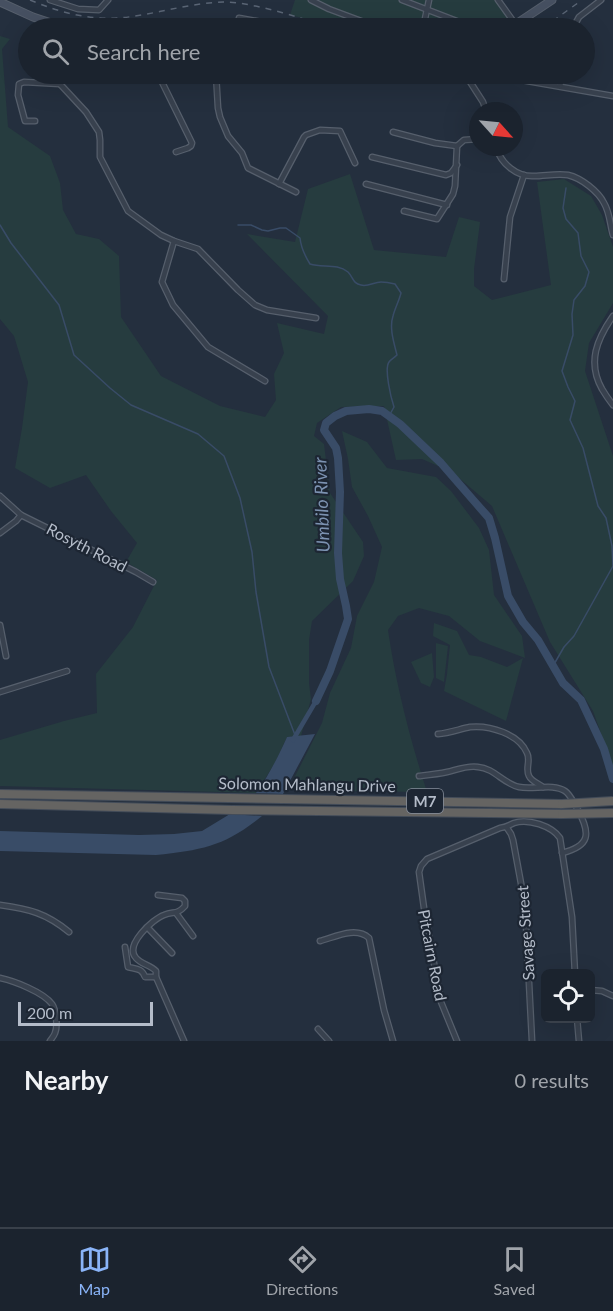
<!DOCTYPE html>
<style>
:root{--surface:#1b232e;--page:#282f3a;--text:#f1f3f6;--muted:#a0a4aa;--line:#39404a;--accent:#8ab4f8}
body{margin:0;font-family:Lato,sans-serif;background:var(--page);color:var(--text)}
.controls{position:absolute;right:18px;bottom:18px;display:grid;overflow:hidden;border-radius:9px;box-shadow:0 6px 24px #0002}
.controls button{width:54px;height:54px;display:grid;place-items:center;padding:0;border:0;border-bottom:2px solid var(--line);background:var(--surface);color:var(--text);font:30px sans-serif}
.compass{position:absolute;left:469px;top:102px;width:54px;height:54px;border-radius:50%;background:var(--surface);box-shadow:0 6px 24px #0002;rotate:117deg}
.scale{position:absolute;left:18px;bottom:15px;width:135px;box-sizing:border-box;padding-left:6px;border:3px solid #b4bcc9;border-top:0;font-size:16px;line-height:21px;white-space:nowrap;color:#b4bcc9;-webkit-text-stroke:4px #1d2633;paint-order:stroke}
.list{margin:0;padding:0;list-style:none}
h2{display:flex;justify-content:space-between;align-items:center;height:78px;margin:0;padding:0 24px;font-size:26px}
h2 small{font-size:20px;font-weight:400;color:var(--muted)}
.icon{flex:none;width:33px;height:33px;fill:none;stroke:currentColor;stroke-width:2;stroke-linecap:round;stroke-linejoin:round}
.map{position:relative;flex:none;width:613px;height:1041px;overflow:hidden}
.search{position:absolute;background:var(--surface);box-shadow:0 6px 24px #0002;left:18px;right:18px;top:18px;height:66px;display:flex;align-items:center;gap:15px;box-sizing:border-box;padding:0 21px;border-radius:33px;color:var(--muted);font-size:22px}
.sheet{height:186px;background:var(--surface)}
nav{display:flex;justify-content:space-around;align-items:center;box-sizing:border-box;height:84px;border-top:2px solid var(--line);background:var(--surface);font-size:16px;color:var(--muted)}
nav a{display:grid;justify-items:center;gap:3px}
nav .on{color:var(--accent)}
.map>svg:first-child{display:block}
</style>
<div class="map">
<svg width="613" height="1041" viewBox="0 0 613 1041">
<rect width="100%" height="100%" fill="#242f3e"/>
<g fill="#263c3f">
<polygon points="295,0 496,0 512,20 500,28 343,28 290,15"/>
<polygon points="0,36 10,39 2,49 8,127 50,156 60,183 63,210 76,234 99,239 119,256 121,317 161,376 220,406 265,417 276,400 274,374 284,353 277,323 324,334 328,316 247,234 295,242 308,189 350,174 374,250 446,257 459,217 480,222 474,269 474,286 492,300 551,285 537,182 564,179 591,196 602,215 613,247 613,303 589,343 585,371 613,456 613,767 593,711 550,642 492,506 452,472 422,459 396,460 384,406 341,407 317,423 314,436 324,444 330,493 363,542 364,556 353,581 312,621 309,640 309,683 311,699 301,736 287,737 275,763 256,793 0,786 0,740 64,721 97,713 96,674 133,627 157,580 126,562 137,543 111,511 86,475 50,488 15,468 22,428 28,382 14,336 0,319"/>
<path d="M342,431L367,442L387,468L436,477L451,491L479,528L489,550L494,595L522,636L525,658L480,641L449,616L419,608L398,616L388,630C396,685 410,739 427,792L336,791L289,788L322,723L330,693L351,648L357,616L374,582L382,547L368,516L352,487L348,459Z"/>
<polygon points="434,623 457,631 469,655 481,657 507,667 523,658 506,721 444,691 447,674 450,645 433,636"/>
<polygon points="436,643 448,646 444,682 436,678"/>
<polygon points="432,653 434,677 430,687 421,683 411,662"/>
</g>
<g fill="#394c67">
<path d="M315,734L283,794L256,793C269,775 278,757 287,737Z"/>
<path d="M230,814L262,816C225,846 203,850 156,855L0,851V831L139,835L174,834L202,831Z"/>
</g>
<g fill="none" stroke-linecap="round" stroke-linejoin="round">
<g stroke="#394c67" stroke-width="1.5">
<polyline points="0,225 11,243 59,305 74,355 110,388 131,405 198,434 224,456 240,498 252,552 256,592 269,667 295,735"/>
<path d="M238,225H251L262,230L268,231L280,228H286L300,238C301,248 305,256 310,264C323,268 337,263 348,272C353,277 353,284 361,285C368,287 374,282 381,282C386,282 391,283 395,284L401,293C399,301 395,308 393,316C389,328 394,343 397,355C394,358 391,359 389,362C384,369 391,398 394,407L389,416"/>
<polyline points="553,666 564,647 574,636 613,566 612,546 606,518 598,506 583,448 570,420 575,401 568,387 562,371 573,335 572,314 574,300 585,286 589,272 581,256 578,233 566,219 563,208 566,188"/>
</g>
<polyline stroke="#394c67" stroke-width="4.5" points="293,740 316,701"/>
<polyline stroke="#394c67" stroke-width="8" points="316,701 330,671 348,619 346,606 340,579 338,553 340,492 338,458 336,448 324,430 326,423 335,416 346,411 369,409 382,411 400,424 441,463 474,501 489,518 495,538 508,596 523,622 538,640 563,683 581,700 604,749 613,779"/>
<g stroke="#565f6c" stroke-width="7">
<g id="minor">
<polyline points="50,0 78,9 99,10 108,0"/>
<polyline points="311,0 329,9 380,28"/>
<polyline points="402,0 475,28"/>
<polyline points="498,0 516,25"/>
<polyline points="239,18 267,23 275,28"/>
<polyline points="251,28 261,22"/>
<polyline points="423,28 429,0"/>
<polyline points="573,28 579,17 601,0"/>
<polyline points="60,74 60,84 86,112 99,132 100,140 100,157 128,211 161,235 174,241 198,249 238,290 255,305 267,310 316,318"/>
<polyline points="158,74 192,143 191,146 188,148 176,152"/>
<polyline points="216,74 218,108 220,117 228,136 242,153 248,168 296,192"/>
<polyline points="465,74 483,102 486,111"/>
<polyline points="487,74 613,96"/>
<polyline points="560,86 563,74"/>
<polyline points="35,121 25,121 18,95 19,84 24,82 60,84"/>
<polyline points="393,132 435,143 457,146 464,140 478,139"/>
<path d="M496,147C501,164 517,177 534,176C545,176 557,173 568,175C581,178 598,191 604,203C610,213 610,225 613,235"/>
<polyline points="372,157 446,175 451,173 457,165"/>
<polyline points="279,184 304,137 306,135 320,130 340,131 355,163"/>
<polyline points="366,184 447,205"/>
<polyline points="404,211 437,219 453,194 455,186 457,146"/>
<polyline points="174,241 162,282 173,305 208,347 265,381"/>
<polyline points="504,279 510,217 524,175"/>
<path d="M613,316C597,339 587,362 602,389C605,394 609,400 613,405"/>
<polyline points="0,496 21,515 16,521 0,533"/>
<polyline points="21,515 136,572 153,582"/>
<polyline points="0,625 6,656"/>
<polyline points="0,692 67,671"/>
<path d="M438,734C449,733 460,729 470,727C490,725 519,734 527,753C531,760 525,769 529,776C531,781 539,784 543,787"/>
<path d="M419,776C428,775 438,774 447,772C456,770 468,765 478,767C494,768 504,784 519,787C533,790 553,783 565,791C571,795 574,804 578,810C591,834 590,846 562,853"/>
<polyline points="507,828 511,834 513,840 525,905 532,1041"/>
<path d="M158,895L182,898L185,901V906C177,915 174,911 164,915C153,919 124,945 136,958C141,964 150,965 156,971V977L184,1041"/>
<path d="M0,905C29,909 46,913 69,932"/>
<polyline points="176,913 193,936"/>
<polyline points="148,928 172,953"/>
<path d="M320,941C335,937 356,926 369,938L384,1010L393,1041"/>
<path d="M125,947L128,967C136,969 142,968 145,977H156"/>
<path d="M0,978C14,981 43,992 52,1004C56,1010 58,1026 55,1033C54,1036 52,1038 50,1041"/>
<polyline points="590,990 602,991 613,996"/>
<polyline points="577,1018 579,1041"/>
<polyline points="318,1029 329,1041"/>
<path d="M457,1041L441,1002L424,908L419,872L421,866L427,859L500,828C507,827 507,826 514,823C528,818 552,826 560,838L572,917L575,974"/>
</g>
</g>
<g stroke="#565f6c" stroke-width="9">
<g id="secondary">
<polyline points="0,2 33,17 66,28"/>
<polyline points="510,28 552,0"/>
<polyline points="441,74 450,75 457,74"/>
</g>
</g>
<g stroke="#434c59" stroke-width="10">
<g id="trunk">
<polyline points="0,794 562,804"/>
<polyline points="0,804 232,810 562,814"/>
</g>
</g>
<use href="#minor" stroke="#38414e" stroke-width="4.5"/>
<use href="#secondary" stroke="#465061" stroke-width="7"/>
<use href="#trunk" stroke="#656462" stroke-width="8"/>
<g stroke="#5a6575" stroke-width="1.5" stroke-dasharray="6 6" stroke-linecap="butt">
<path d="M30,0C59,12 87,20 119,18C154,15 188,3 223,2C255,2 302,19 334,28"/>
<polyline points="543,28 582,0"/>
</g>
<g stroke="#434c59" stroke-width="10" stroke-linecap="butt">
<g id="trunk-bridge">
<polyline points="562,804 613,801"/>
<polyline points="562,814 613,813"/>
</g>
</g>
<use href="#trunk-bridge" stroke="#656462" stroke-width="8"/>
</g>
<g text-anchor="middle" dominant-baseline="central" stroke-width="4.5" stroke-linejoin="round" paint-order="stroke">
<rect fill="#1d2633" stroke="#878f9c" stroke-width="1.5" x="407" y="789" width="36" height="24" rx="4.5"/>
<g font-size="15" font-weight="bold" fill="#b4bcc9">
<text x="425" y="801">M7</text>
</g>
<g font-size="16" fill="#b4bcc9" stroke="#1d2633">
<text transform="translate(87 547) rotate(27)">Rosyth Road</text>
<text transform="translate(307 784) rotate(1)">Solomon Mahlangu Drive</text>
<text transform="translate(525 933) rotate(-94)">Savage Street</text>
<text transform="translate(433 955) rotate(79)">Pitcairn Road</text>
</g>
<g font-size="18" font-style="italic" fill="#7c92b1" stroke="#1d2633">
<text transform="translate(321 505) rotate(-92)">Umbilo River</text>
</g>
</g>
</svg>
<div class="controls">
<button><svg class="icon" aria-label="locate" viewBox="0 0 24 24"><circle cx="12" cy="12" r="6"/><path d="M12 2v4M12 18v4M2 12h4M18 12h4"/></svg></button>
</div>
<svg class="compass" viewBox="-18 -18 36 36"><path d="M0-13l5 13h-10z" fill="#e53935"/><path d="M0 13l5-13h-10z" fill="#a0a4aa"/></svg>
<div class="scale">200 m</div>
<div class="search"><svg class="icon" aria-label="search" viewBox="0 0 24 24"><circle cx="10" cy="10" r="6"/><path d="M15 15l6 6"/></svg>Search here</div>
</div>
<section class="sheet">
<h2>Nearby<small>0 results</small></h2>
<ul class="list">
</ul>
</section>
<nav>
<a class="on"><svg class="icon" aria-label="map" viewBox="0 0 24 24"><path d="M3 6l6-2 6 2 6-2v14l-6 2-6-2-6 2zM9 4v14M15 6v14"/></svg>Map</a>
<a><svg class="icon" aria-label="directions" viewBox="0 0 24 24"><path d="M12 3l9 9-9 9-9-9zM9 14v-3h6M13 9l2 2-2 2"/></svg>Directions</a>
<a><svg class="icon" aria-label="saved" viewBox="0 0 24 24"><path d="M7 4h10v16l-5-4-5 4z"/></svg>Saved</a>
</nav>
